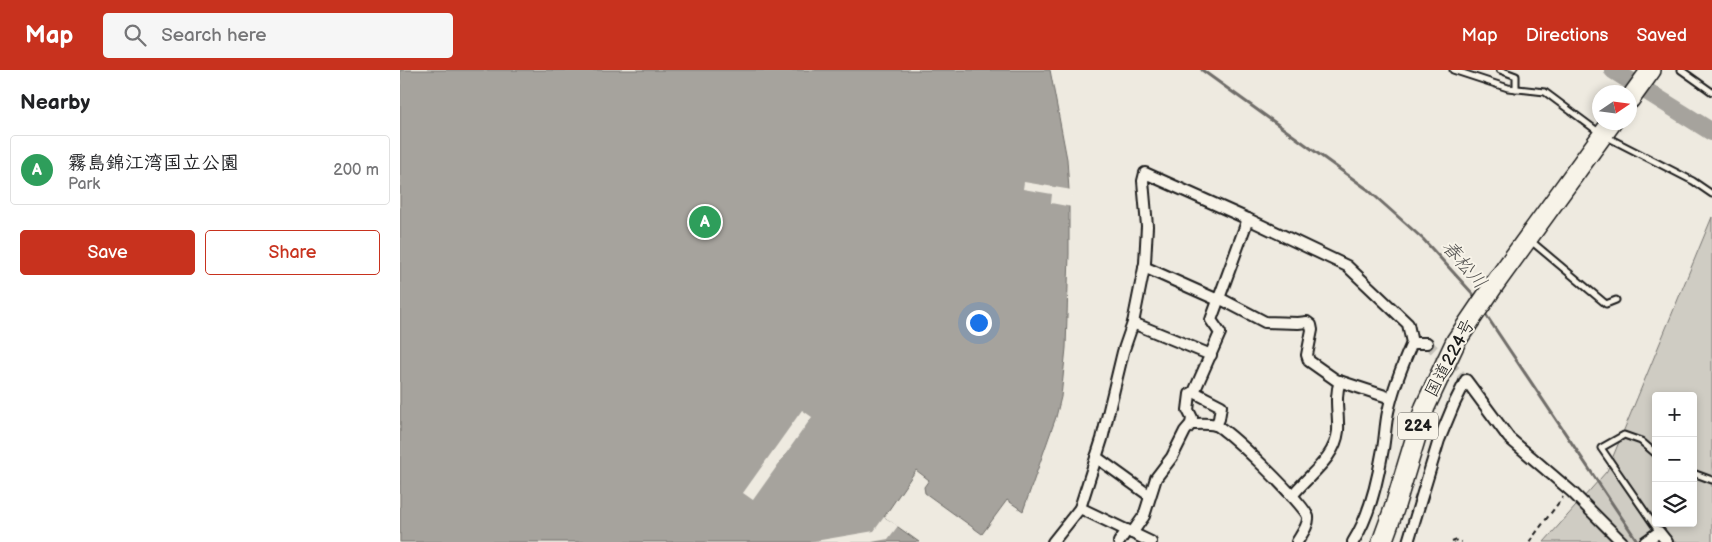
<!DOCTYPE html>
<meta charset="utf-8">
<style>
:root{--surface:#fff;--page:#f6f6f6;--text:#202124;--muted:#757577;--line:#e0e0e0;--accent:#c8321e}
body{margin:0;font-family:"Balsamiq Sans","Klee One",sans-serif;background:var(--page);color:var(--text)}
.controls{position:absolute;right:15px;bottom:15px;display:grid;overflow:hidden;border-radius:5px;box-shadow:0 2px 8px #0003}
.controls button{width:45px;height:45px;display:grid;place-items:center;padding:0;border:0;border-bottom:1px solid var(--line);background:var(--surface);color:var(--text);font:25px sans-serif}
.compass{position:absolute;left:1192px;top:15px;width:45px;height:45px;border-radius:50%;background:var(--surface);box-shadow:0 2px 8px #0003;rotate:77deg}
.you{position:absolute;left:578px;top:252px;width:18px;height:18px;margin:-12px;border:4px solid #fff;border-radius:50%;background:#1a73e8;box-shadow:0 0 0 8px #1a73e833}
.badge{display:grid;place-items:center;width:32px;height:32px;border-radius:50%;background:var(--accent);color:#fff;font-size:16px;font-weight:700}
.pin{position:absolute;translate:-50% -50%;border:2px solid #fff;box-shadow:0 1px 5px #0006}
.list{margin:0;padding:0;list-style:none}
h2{display:flex;justify-content:space-between;align-items:center;height:65px;margin:0;padding:0 20px;font-size:21px}
h2 small{font-size:16px;font-weight:400;color:var(--muted)}
.list li{display:grid;grid-template-columns:32px 1fr auto;gap:15px;align-items:center;box-sizing:border-box;height:70px;margin:0 10px 10px;padding:0 10px;border:1px solid var(--line);border-radius:5px}
.list b{display:block;font-size:19px;white-space:nowrap}
.list p{margin:0;font-size:16px;white-space:nowrap;color:var(--muted)}
.list em{font-size:16px;font-style:normal;color:var(--muted)}
.actions{display:flex;gap:10px;padding:15px 20px}
.actions a{flex:1;padding:11px 0;border:1px solid var(--accent);border-radius:5px;text-align:center;font-size:18px;color:var(--accent)}
.actions .main{background:var(--accent);color:#fff}
.icon{flex:none;width:28px;height:28px;fill:none;stroke:currentColor;stroke-width:2;stroke-linecap:round;stroke-linejoin:round}
.map{position:relative;flex:none;width:1312px;height:472px;overflow:hidden}
header{display:flex;align-items:center;gap:30px;box-sizing:border-box;height:70px;padding:0 25px;background:var(--accent);color:#fff}
header strong{font-size:24px}
nav{display:flex;gap:28px;margin-inline-start:auto;font-size:18px}
.search{width:350px;height:45px;background:var(--page);display:flex;align-items:center;gap:12px;box-sizing:border-box;padding:0 18px;border-radius:5px;color:var(--muted);font-size:19px}
main{display:flex}
aside{flex:1;background:var(--surface)}
.map>svg:first-child{display:block}
</style>
<header>
<strong>Map</strong>
<div class="search"><svg class="icon" aria-label="search" viewBox="0 0 24 24"><circle cx="10" cy="10" r="6"/><path d="M15 15l6 6"/></svg>Search here</div>
<nav><a>Map</a><a>Directions</a><a>Saved</a></nav>
</header>
<main>
<aside>
<h2>Nearby<small></small></h2>
<ul class="list">
<li><span class="badge" style="background:#2e9e5b">A</span><div><b>霧島錦江湾国立公園</b><p>Park</p></div><em>200 m</em></li>
</ul>
<div class="actions"><a class="main">Save</a><a>Share</a></div>
</aside>
<div class="map">
<svg width="1312" height="472" viewBox="0 0 1312 472">
<rect width="100%" height="100%" fill="#eeeae0"/>
<filter id="ink" filterUnits="userSpaceOnUse"><feTurbulence type="fractalNoise" baseFrequency=".02" numOctaves="2"/><feDisplacementMap in="SourceGraphic" scale="10" xChannelSelector="R" yChannelSelector="G"/><feConvolveMatrix kernelMatrix="1 2 1 2 8 2 1 2 1" color-interpolation-filters="sRGB"/></filter>
<g filter="url(#ink)">
<path fill="#cfccc3" stroke="#767470" fill-rule="evenodd" d="M1312,147V472H1144L1207,401ZM1256,326H1293V453H1256Z"/>
<polygon fill="#a6a39d" stroke="#6f6d69" points="0,0 650,0 667,89 669,120 669,184 666,278 661,327 656,347 623,441 607,430 582,464 525,423 524,417 529,410 516,400 484,447 519,472 0,472"/>
<g fill="#eeeae0">
<polygon points="624,112 672,120 672,137 651,133 652,124 623,119"/>
<polygon points="402,340 412,347 353,430 343,423"/>
<polygon points="484,447 498,456 488,469 472,472 409,472 474,461"/>
</g>
<g fill="none" stroke-linecap="round" stroke-linejoin="round">
<g stroke="#6f6d69" stroke-width="3">
<polyline points="802,0 967,119 1023,169 1073,224 1077,231"/>
<polyline points="1084,242 1238,472"/>
</g>
<polyline stroke="#a6a39d" stroke-width="18" points="1213,0 1312,62"/>
<polyline stroke="#c4c1b9" stroke-width="10" stroke-dasharray="10 5" stroke-linecap="butt" points="1027,273 1066,310"/>
<g stroke="#1c1c1c" stroke-width="9">
<g id="lane">
<polyline points="1053,0 1108,18 1145,22 1200,63"/>
<polyline points="1100,0 1116,6 1116,19"/>
<polyline points="1281,0 1312,22"/>
<polyline points="1207,67 1293,111 1312,124"/>
<polyline points="1131,171 1206,234 1216,230"/>
<polyline points="1256,384 1241,371 1224,365 1201,378 1259,462"/>
<polyline points="1293,403 1312,410"/>
</g>
</g>
<g stroke="#1c1c1c" stroke-width="14">
<g id="street">
<polyline points="744,197 818,230"/>
<polyline points="819,228 865,252 898,253 907,252 911,255 912,260 907,285 909,291 936,310 991,328"/>
<polyline points="733,253 811,285"/>
<polyline points="794,322 821,336 819,349 816,355"/>
<path d="M791,354C798,354 808,353 815,355C827,358 905,435 908,447C909,455 901,465 897,472"/>
<polyline points="696,387 750,426"/>
<path d="M892,426C908,405 935,389 938,361C939,344 934,328 940,311"/>
<polyline points="680,438 702,369 723,282 733,253 745,193 747,156 743,111 745,103 848,149 947,196 1008,254 1012,273"/>
<polyline points="732,463 744,446 756,408 772,387 785,361 791,354 792,348 788,340 790,324 794,322 820,263 811,250 848,149"/>
<polyline points="653,472 680,438 751,472"/>
<polyline points="719,472 727,460"/>
<path d="M953,472C969,447 977,414 982,384C985,371 985,356 988,342C993,318 1002,296 1012,273H1027"/>
<polyline points="1008,472 1039,370 1054,334 1066,310 1109,368 1172,422 1222,472"/>
<polyline points="1245,472 1259,462 1267,472"/>
</g>
</g>
<g stroke="#1c1c1c" stroke-width="22">
<g id="highway">
<polyline points="1230,29 1251,0"/>
<polyline points="982,472 994,439 1025,337 1056,271 1096,212 1212,52"/>
</g>
</g>
<g stroke="#1c1c1c" stroke-width="2" stroke-dasharray="5 4" stroke-linecap="butt">
<polyline points="1052,472 1057,470 1061,472"/>
<polyline points="1129,472 1163,427"/>
</g>
<use href="#lane" stroke="#f7f3e8" stroke-width="5"/>
<use href="#street" stroke="#f7f3e8" stroke-width="10"/>
<use href="#highway" stroke="#f7f3e8" stroke-width="19"/>
</g>
</g>
<g text-anchor="middle" dominant-baseline="central" stroke-width="4" stroke-linejoin="round" paint-order="stroke">
<rect fill="#f7f3e8" stroke="#5e5c59" stroke-width="1" x="998" y="342.5" width="40" height="27" rx="4"/>
<g font-size="16" font-weight="bold" fill="#1c1c1c">
<text x="1018" y="356">224</text>
</g>
<g font-size="18" fill="#1c1c1c" stroke="#f7f3e8">
<text transform="translate(1050 288) rotate(-62)">国道224号</text>
</g>
<g font-size="19" font-style="italic" fill="#535250" stroke="#f7f3e8">
<text transform="translate(1064 195) rotate(49)">春松川</text>
</g>
</g>
</svg>
<div class="controls">
<button>+</button>
<button>−</button>
<button><svg class="icon" aria-label="layers" viewBox="0 0 24 24"><path d="M12 4l9 5-9 5-9-5zM3 14l9 5 9-5"/></svg></button>
</div>
<svg class="compass" viewBox="-18 -18 36 36"><path d="M0-13l5 13h-10z" fill="#e53935"/><path d="M0 13l5-13h-10z" fill="#757577"/></svg>
<div class="you"></div>
<div class="pin badge" style="left:305px;top:152px;background:#2e9e5b">A</div>
</div>
</main>
